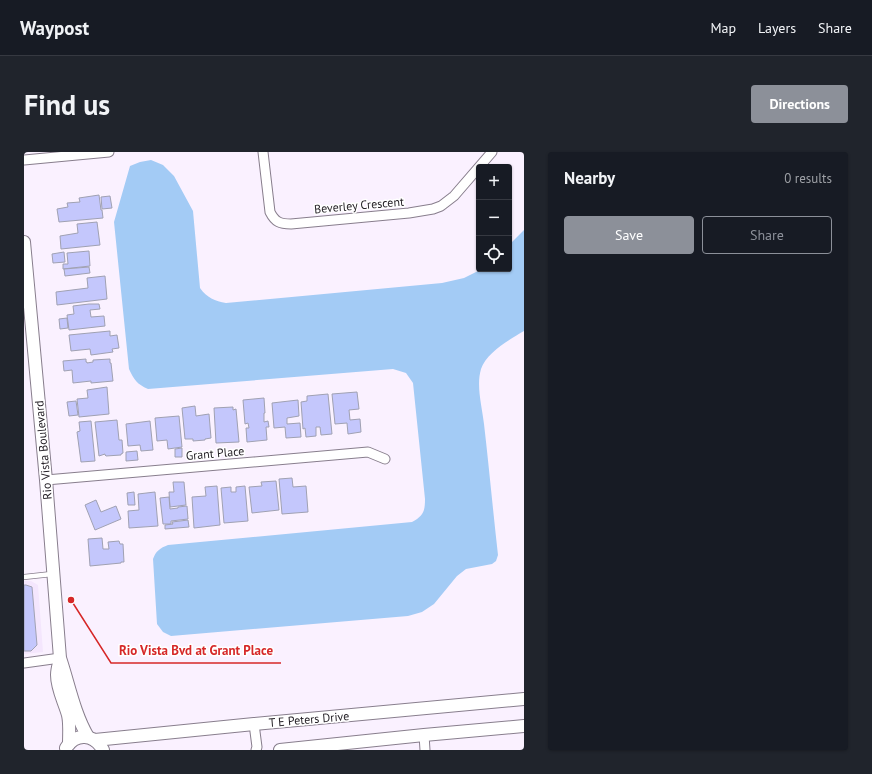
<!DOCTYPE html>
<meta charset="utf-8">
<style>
:root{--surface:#171b24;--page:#20242c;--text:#f1f3f6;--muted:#9ea1a6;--line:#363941;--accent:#8c9099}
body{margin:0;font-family:"PT Sans",sans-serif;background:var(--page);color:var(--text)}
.controls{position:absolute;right:12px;top:12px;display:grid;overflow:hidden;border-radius:4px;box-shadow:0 1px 3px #0004}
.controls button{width:36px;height:36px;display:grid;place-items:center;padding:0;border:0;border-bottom:1px solid var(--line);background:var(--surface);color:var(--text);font:20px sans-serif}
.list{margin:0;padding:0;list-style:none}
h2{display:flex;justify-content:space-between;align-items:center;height:52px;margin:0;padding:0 16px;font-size:17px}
h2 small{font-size:13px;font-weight:400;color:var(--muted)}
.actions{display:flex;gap:8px;padding:12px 16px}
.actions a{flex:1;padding:9px 0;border:1px solid var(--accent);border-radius:4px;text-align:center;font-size:14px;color:var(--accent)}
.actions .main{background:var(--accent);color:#fff}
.icon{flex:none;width:22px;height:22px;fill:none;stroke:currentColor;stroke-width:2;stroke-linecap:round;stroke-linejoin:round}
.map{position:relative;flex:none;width:500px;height:598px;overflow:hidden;border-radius:4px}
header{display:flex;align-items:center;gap:24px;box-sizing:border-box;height:56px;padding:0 20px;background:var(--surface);border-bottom:1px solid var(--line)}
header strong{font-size:19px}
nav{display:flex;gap:22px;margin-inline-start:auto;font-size:14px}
.intro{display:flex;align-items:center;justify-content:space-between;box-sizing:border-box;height:96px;padding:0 24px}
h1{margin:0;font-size:28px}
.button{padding:10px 18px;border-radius:4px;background:var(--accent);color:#fff;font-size:14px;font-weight:700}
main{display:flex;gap:24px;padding:0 24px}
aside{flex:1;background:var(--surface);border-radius:4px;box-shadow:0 1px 3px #0004}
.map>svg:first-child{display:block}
</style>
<header>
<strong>Waypost</strong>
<nav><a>Map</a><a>Layers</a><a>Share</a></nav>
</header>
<div class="intro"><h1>Find us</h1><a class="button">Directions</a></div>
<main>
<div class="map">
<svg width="500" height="598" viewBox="0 0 500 598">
<rect width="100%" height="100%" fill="#faf1ff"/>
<polygon fill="#f4e6fd" points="0,429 7,429 14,433 19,500 0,502"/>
<path fill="#a3cbf5" d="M127,8L139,13L150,24L169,59L176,136C183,146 191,149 202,151L418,131L440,126L458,117H485V93L500,78V179C486,187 462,201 457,217C452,234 458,254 460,272C465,315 469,359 474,403L472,409L468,412L442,417L433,424L410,452L398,460L384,464L147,484L139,480L133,472L129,407C132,399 136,396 144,393L388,370C399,364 401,360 401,347L389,231L382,221L369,217L124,237C113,232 110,228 105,217L90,70L106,14L116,10Z"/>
<g fill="#c4c7fc" stroke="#a0a1b2">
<polygon points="75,43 77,58 78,58 79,66 35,70 33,57 44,55 43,51 56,50 55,46"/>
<polygon points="86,44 88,56 78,57 77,45"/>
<polygon points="73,70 76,93 37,97 36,84 54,81 53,72"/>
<polygon points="65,99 66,114 39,117 39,112 44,112 43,101"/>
<polygon points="40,100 41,110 29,111 28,102"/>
<polygon points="65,115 66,121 41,124 40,117"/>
<polygon points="81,124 83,147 33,153 32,140 64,136 63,126"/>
<polygon points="65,152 75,152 76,157 66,158 67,165 80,164 81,174 45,178 43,163 50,162 49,154"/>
<polygon points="43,166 44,176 36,177 35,167"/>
<polygon points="86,179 86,184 93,183 95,196 88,197 89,200 67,203 66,197 47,199 45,183"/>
<polygon points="62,207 62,210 63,210 63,211 69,210 69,208 86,207 86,211 87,211 89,229 67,231 67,229 49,231 48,218 40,219 39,209"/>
<polygon points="83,235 85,262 55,265 53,247 64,246 63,238"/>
<polygon points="333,240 335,257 325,258 326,268 336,267 337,280 324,282 323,271 311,272 308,242"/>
<polygon points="304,242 308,282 297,283 296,275 292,275 292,284 282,285 281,276 279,277 277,250 283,249 283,244"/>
<polygon points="240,246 241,261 240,261 240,270 244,269 245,275 242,275 243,288 223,290 222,276 225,276 224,271 221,272 219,248"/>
<polygon points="274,248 275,264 263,266 263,272 276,271 277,285 262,286 261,275 250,276 248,251"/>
<polygon points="52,249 54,263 45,264 43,250"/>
<polygon points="171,254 172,264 185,262 187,286 181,287 181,288 169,289 169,287 161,287 158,256"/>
<polygon points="209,255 209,258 212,257 215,290 192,291 190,256"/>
<polygon points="155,264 158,295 144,297 143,288 133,289 131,266"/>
<polygon points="93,268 95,288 98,288 99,301 97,302 97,303 82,304 81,303 81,302 75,304 71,270"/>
<polygon points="67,269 71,309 57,310 53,280 56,279 55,270"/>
<polygon points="126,269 129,298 117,299 116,293 104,294 102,272"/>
<polygon points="158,296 158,305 151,305 151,297"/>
<polygon points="113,299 114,308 102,309 102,300"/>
<polygon points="268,326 269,335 282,334 284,360 258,362 255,327"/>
<polygon points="252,329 255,358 228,361 225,335 238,334 237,330"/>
<polygon points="149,330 160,330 162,353 146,355 145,340 150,340"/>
<polygon points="193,334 196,373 170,376 168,345 182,344 181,335"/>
<polygon points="221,334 224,369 200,371 197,336 207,335 207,340 212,340 212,335"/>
<polygon points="110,340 111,353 104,353 103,341"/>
<polygon points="131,340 134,374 105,376 104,359 115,358 114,342"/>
<polygon points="145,345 146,357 154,356 154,355 163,354 164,367 147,369 147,372 139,372 136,346"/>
<polygon points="72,348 77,360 92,354 97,367 71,378 61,353"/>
<polygon points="164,368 165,375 141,377 141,373 149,372 148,370"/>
<polygon points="78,386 79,397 85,397 84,390 95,389 96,392 99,392 100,410 97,410 97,411 66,414 64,387"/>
<polygon points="0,433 2,433 8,435 13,493 7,499 0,499"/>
</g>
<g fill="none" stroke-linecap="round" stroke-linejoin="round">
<g stroke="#887e8d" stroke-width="6">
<polyline id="lane" points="0,425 28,422"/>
</g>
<g stroke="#887e8d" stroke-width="11">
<g id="street">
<path d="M239,0L246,60C251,70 256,72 267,72L385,61L409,57L417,54L430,44L468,0"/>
<polyline points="0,8 85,0"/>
<polyline points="22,328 344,300 361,307"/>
<polyline points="0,511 36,506"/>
<polyline points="230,572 233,595 232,598"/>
<polyline points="400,583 401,598"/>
</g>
</g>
<g stroke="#887e8d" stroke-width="14">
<g id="secondary">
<path d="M0,90L22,328L36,506C45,533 50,561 64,585"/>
<path d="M36,507C35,512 33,517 33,523C33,537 40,549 44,563C46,572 45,582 45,592"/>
<polyline points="71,588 230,572 500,547"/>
<path d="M42,596C52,580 70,582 79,598"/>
<polyline points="256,598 400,583 500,574"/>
</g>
</g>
<use href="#lane" stroke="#fff" stroke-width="4.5"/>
<use href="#street" stroke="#fff" stroke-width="9"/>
<use href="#secondary" stroke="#fff" stroke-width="12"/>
</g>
<g text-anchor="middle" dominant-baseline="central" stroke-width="3" stroke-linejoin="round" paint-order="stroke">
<g font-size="12" fill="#272329" stroke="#fff">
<text transform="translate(335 53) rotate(-5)">Beverley Crescent</text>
<text transform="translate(19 298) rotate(-95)">Rio Vista Boulevard</text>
<text transform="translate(191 301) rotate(-5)">Grant Place</text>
<text transform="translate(285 567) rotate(-5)">T E Peters Drive</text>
</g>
</g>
<path fill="none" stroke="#d62828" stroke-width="1.5" d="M47 448L87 511H257"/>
<circle fill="#d62828" stroke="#fff" stroke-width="1.5" cx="47" cy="448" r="4"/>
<g font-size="13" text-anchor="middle" font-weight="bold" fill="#d62828" stroke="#fff" stroke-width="3" stroke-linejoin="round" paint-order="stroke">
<text x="172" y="503">Rio Vista Bvd at Grant Place</text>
</g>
</svg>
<div class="controls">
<button>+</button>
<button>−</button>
<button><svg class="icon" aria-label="locate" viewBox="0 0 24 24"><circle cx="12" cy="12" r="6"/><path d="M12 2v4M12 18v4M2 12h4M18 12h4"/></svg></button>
</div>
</div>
<aside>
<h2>Nearby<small>0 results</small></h2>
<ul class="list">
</ul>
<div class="actions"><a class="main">Save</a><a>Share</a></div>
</aside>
</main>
